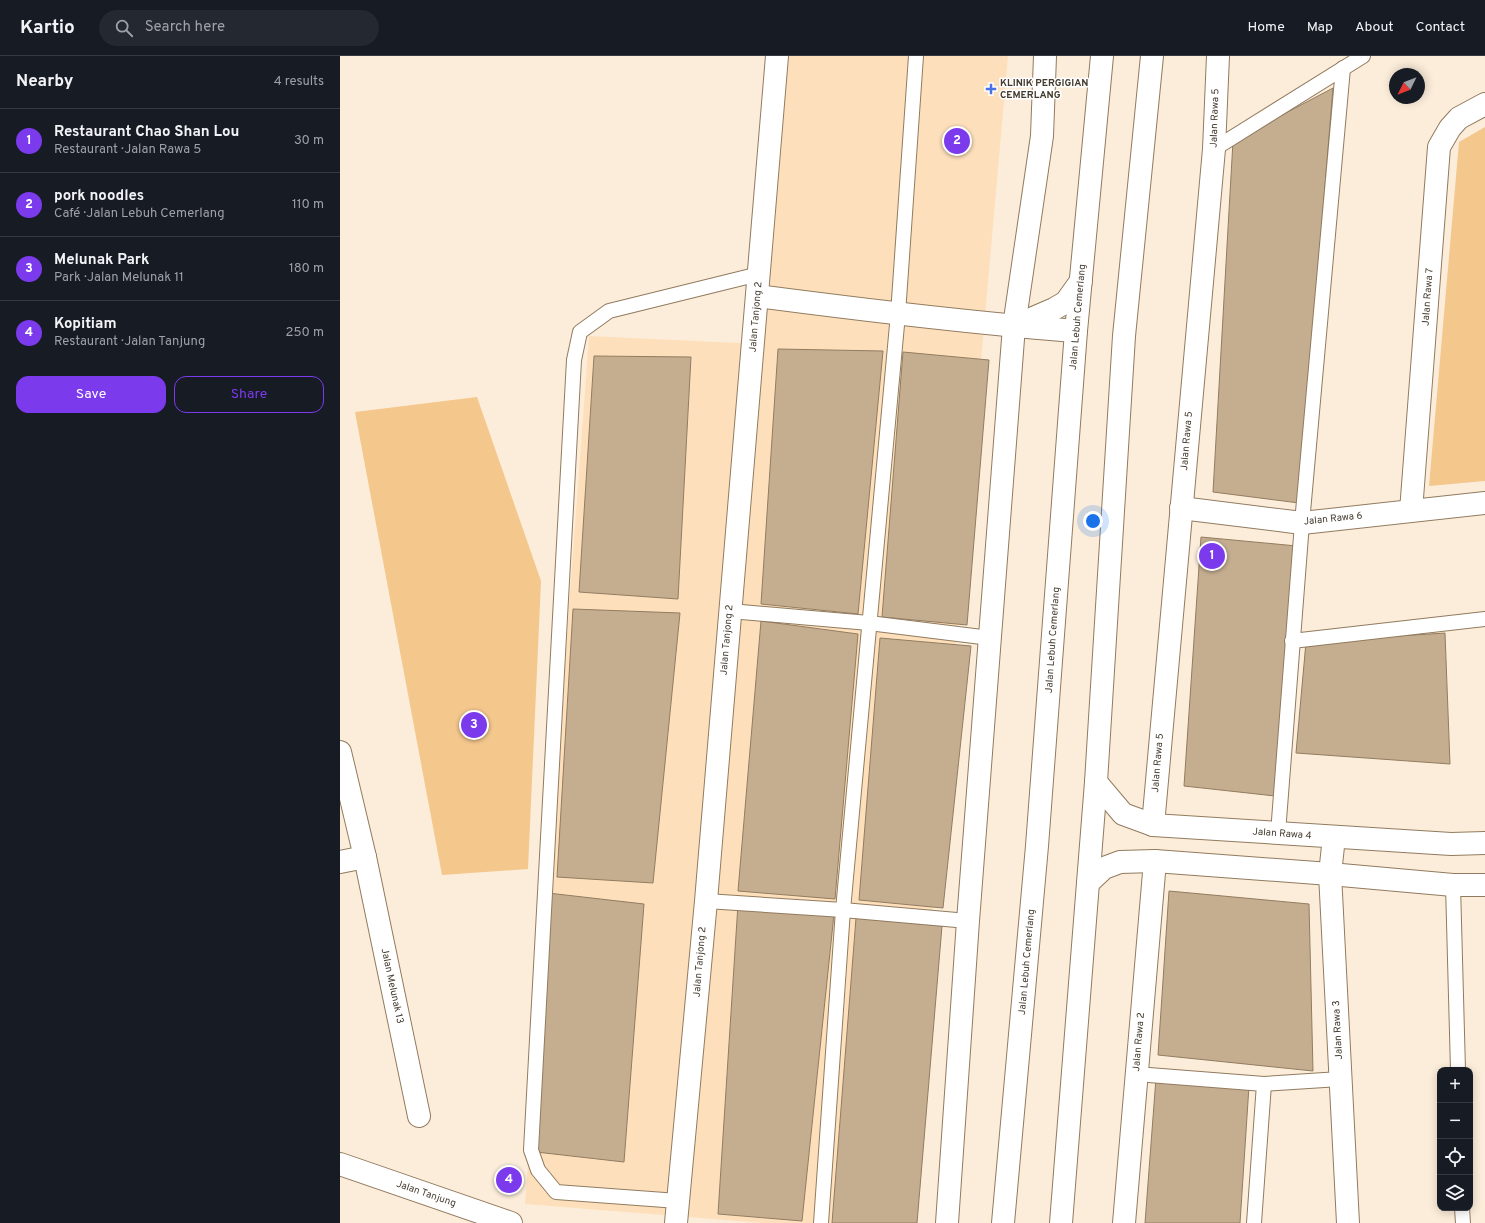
<!DOCTYPE html>
<meta charset="utf-8">
<style>
:root{--surface:#171b24;--page:#242831;--text:#f1f3f6;--muted:#9ea1a6;--line:#363941;--accent:#7c3aed}
body{margin:0;font-family:Overpass,sans-serif;background:var(--page);color:var(--text)}
.controls{position:absolute;right:12px;bottom:12px;display:grid;overflow:hidden;border-radius:8px;box-shadow:0 2px 10px #0003}
.controls button{width:36px;height:36px;display:grid;place-items:center;padding:0;border:0;border-bottom:1px solid var(--line);background:var(--surface);color:var(--text);font:20px sans-serif}
.compass{position:absolute;left:1049px;top:12px;width:36px;height:36px;border-radius:50%;background:var(--surface);box-shadow:0 2px 10px #0003;rotate:227deg}
.you{position:absolute;left:753px;top:465px;width:14px;height:14px;margin:-10px;border:3px solid #fff;border-radius:50%;background:#1a73e8;box-shadow:0 0 0 6px #1a73e833}
.badge{display:grid;place-items:center;width:26px;height:26px;border-radius:50%;background:var(--accent);color:#fff;font-size:13px;font-weight:700}
.pin{position:absolute;translate:-50% -50%;border:2px solid #fff;box-shadow:0 1px 4px #0006}
.list{margin:0;padding:0;list-style:none}
h2{display:flex;justify-content:space-between;align-items:center;height:52px;margin:0;padding:0 16px;font-size:17px}
h2 small{font-size:13px;font-weight:400;color:var(--muted)}
.list li{display:grid;grid-template-columns:26px 1fr auto;gap:12px;align-items:center;box-sizing:border-box;height:64px;padding:0 16px;border-top:1px solid var(--line)}
.list b{display:block;font-size:15px;white-space:nowrap}
.list p{margin:0;font-size:13px;white-space:nowrap;color:var(--muted)}
.list em{font-size:13px;font-style:normal;color:var(--muted)}
.actions{display:flex;gap:8px;padding:12px 16px}
.actions a{flex:1;padding:9px 0;border:1px solid var(--accent);border-radius:12px;text-align:center;font-size:14px;color:var(--accent)}
.actions .main{background:var(--accent);color:#fff}
.icon{flex:none;width:22px;height:22px;fill:none;stroke:currentColor;stroke-width:2;stroke-linecap:round;stroke-linejoin:round}
.map{position:relative;flex:none;width:1145px;height:1167px;overflow:hidden}
header{display:flex;align-items:center;gap:24px;box-sizing:border-box;height:56px;padding:0 20px;background:var(--surface);border-bottom:1px solid var(--line)}
header strong{font-size:19px}
nav{display:flex;gap:22px;margin-inline-start:auto;font-size:14px}
.search{width:280px;height:36px;background:var(--page);display:flex;align-items:center;gap:10px;box-sizing:border-box;padding:0 14px;border-radius:22px;color:var(--muted);font-size:15px}
main{display:flex}
aside{flex:1;background:var(--surface)}
.map>svg:first-child{display:block}
</style>
<header>
<strong>Kartio</strong>
<div class="search"><svg class="icon" aria-label="search" viewBox="0 0 24 24"><circle cx="10" cy="10" r="6"/><path d="M15 15l6 6"/></svg>Search here</div>
<nav><a>Home</a><a>Map</a><a>About</a><a>Contact</a></nav>
</header>
<main>
<aside>
<h2>Nearby<small>4 results</small></h2>
<ul class="list">
<li><span class="badge">1</span><div><b>Restaurant Chao Shan Lou</b><p>Restaurant · Jalan Rawa 5</p></div><em>30 m</em></li>
<li><span class="badge">2</span><div><b>pork noodles</b><p>Café · Jalan Lebuh Cemerlang</p></div><em>110 m</em></li>
<li><span class="badge">3</span><div><b>Melunak Park</b><p>Park · Jalan Melunak 11</p></div><em>180 m</em></li>
<li><span class="badge">4</span><div><b>Kopitiam</b><p>Restaurant · Jalan Tanjung</p></div><em>250 m</em></li>
</ul>
<div class="actions"><a class="main">Save</a><a>Share</a></div>
</aside>
<div class="map">
<svg width="1145" height="1167" viewBox="0 0 1145 1167">
<rect width="100%" height="100%" fill="#fcedda"/>
<polygon fill="#fde0bb" points="449,0 668,0 565,1167 423,1167 185,1148 249,280 420,288"/>
<g fill="#f4c78d">
<polygon points="1145,71 1145,425 1089,430 1119,86"/>
<polygon points="137,341 201,525 188,813 102,819 15,356"/>
</g>
<g fill="#c5ae90" stroke="#927c60">
<polygon points="993,32 959,447 873,436 893,85"/>
<polygon points="438,293 543,295 518,558 421,548"/>
<polygon points="563,296 649,304 627,569 542,561"/>
<polygon points="254,300 351,301 338,543 239,536"/>
<polygon points="861,481 957,490 935,740 844,730"/>
<polygon points="233,553 340,557 313,827 217,821"/>
<polygon points="421,565 518,578 495,843 398,835"/>
<polygon points="1105,577 1110,708 956,697 966,586"/>
<polygon points="540,582 631,590 603,852 519,844"/>
<polygon points="829,835 969,848 973,1015 818,999"/>
<polygon points="208,837 304,848 284,1106 196,1096"/>
<polygon points="398,848 494,858 462,1165 378,1158"/>
<polygon points="516,862 602,870 577,1167 492,1167"/>
<polygon points="816,1022 909,1030 900,1167 805,1167"/>
</g>
<g fill="none" stroke-linecap="round" stroke-linejoin="round">
<g stroke="#917b5f" stroke-width="16">
<g id="service">
<polyline points="874,93 1023,0"/>
<polyline points="390,555 529,567 650,582"/>
<polyline points="952,585 1145,563"/>
<polyline points="938,777 962,467 1003,12"/>
<polyline points="1113,829 1118,1014"/>
<polyline points="366,845 503,854 628,865"/>
<polyline points="796,1018 924,1028 914,1167"/>
<polyline points="924,1028 1000,1023"/>
<polyline points="338,1145 216,1136 198,1114 191,1094 234,304 240,276 269,255 419,218"/>
<polyline points="1122,1152 1123,1167"/>
<polyline points="481,1167 503,854 558,258 576,0"/>
</g>
</g>
<g stroke="#917b5f" stroke-width="24">
<g id="minor">
<path d="M417,240C524,254 629,267 736,275"/>
<polyline points="677,269 714,253 726,246 741,225"/>
<polyline points="841,452 962,467 1145,447"/>
<polyline points="1071,455 1099,91 1110,72 1119,62 1145,48"/>
<polyline points="0,696 25,801 79,1060"/>
<polyline points="813,769 874,93 878,0"/>
<polyline points="994,781 990,818 1008,1167"/>
<polyline points="0,806 25,801"/>
<polyline points="336,1167 366,845 437,0"/>
<polyline points="607,1167 628,865 674,270 702,80 705,0"/>
<polyline points="784,1167 815,805"/>
</g>
</g>
<g stroke="#917b5f" stroke-width="24">
<g id="tertiary">
<polyline points="756,726 783,758 813,769 1111,788 1145,787"/>
<polyline points="748,827 764,812 780,806 815,805 990,818 1113,829 1145,829"/>
<polyline points="0,1108 171,1167"/>
</g>
</g>
<g stroke="#917b5f" stroke-width="24">
<g id="secondary">
<polyline points="663,1167 697,790 736,275 762,0"/>
<polyline points="721,1167 756,726 784,280 812,0"/>
</g>
</g>
<use href="#service" stroke="#fff" stroke-width="14"/>
<use href="#minor" stroke="#fff" stroke-width="22"/>
<use href="#tertiary" stroke="#fff" stroke-width="22"/>
<use href="#secondary" stroke="#fff" stroke-width="22"/>
</g>
<path fill="#4872e5" stroke="#fff" stroke-width="1.5" d="M649 27h4v4h4v4h-4v4h-4v-4h-4v-4h4z"/>
<g text-anchor="middle" dominant-baseline="central" stroke-width="3" stroke-linejoin="round" paint-order="stroke">
<g font-size="10" font-weight="bold" fill="#443b2f" stroke="#fff" text-anchor="start">
<text x="660" y="27">KLINIK PERGIGIAN<tspan x="660" dy="12">CEMERLANG</tspan></text>
</g>
<g font-size="10" fill="#443b2f" stroke="#fff">
<text transform="translate(875 62) rotate(-88)">Jalan Rawa 5</text>
<text transform="translate(1088 241) rotate(-86)">Jalan Rawa 7</text>
<text transform="translate(416 261) rotate(-85)">Jalan Tanjong 2</text>
<text transform="translate(738 261) rotate(-85)">Jalan Lebuh Cemerlang</text>
<text transform="translate(847 385) rotate(-85)">Jalan Rawa 5</text>
<text transform="translate(993 463) rotate(-6)">Jalan Rawa 6</text>
<text transform="translate(387 584) rotate(-85)">Jalan Tanjong 2</text>
<text transform="translate(713 584) rotate(-86)">Jalan Lebuh Cemerlang</text>
<text transform="translate(818 707) rotate(-85)">Jalan Rawa 5</text>
<text transform="translate(942 778) rotate(4)">Jalan Rawa 4</text>
<text transform="translate(360 906) rotate(-85)">Jalan Tanjong 2</text>
<text transform="translate(687 906) rotate(-85)">Jalan Lebuh Cemerlang</text>
<text transform="translate(52 930) rotate(78)">Jalan Melunak 13</text>
<text transform="translate(998 974) rotate(-93)">Jalan Rawa 3</text>
<text transform="translate(799 986) rotate(-85)">Jalan Rawa 2</text>
<text transform="translate(86 1138) rotate(19)">Jalan Tanjung</text>
</g>
</g>
</svg>
<div class="controls">
<button>+</button>
<button>−</button>
<button><svg class="icon" aria-label="locate" viewBox="0 0 24 24"><circle cx="12" cy="12" r="6"/><path d="M12 2v4M12 18v4M2 12h4M18 12h4"/></svg></button>
<button><svg class="icon" aria-label="layers" viewBox="0 0 24 24"><path d="M12 4l9 5-9 5-9-5zM3 14l9 5 9-5"/></svg></button>
</div>
<svg class="compass" viewBox="-18 -18 36 36"><path d="M0-13l5 13h-10z" fill="#e53935"/><path d="M0 13l5-13h-10z" fill="#9ea1a6"/></svg>
<div class="you"></div>
<div class="pin badge" style="left:872px;top:500px">1</div>
<div class="pin badge" style="left:617px;top:85px">2</div>
<div class="pin badge" style="left:134px;top:669px">3</div>
<div class="pin badge" style="left:169px;top:1124px">4</div>
</div>
</main>
